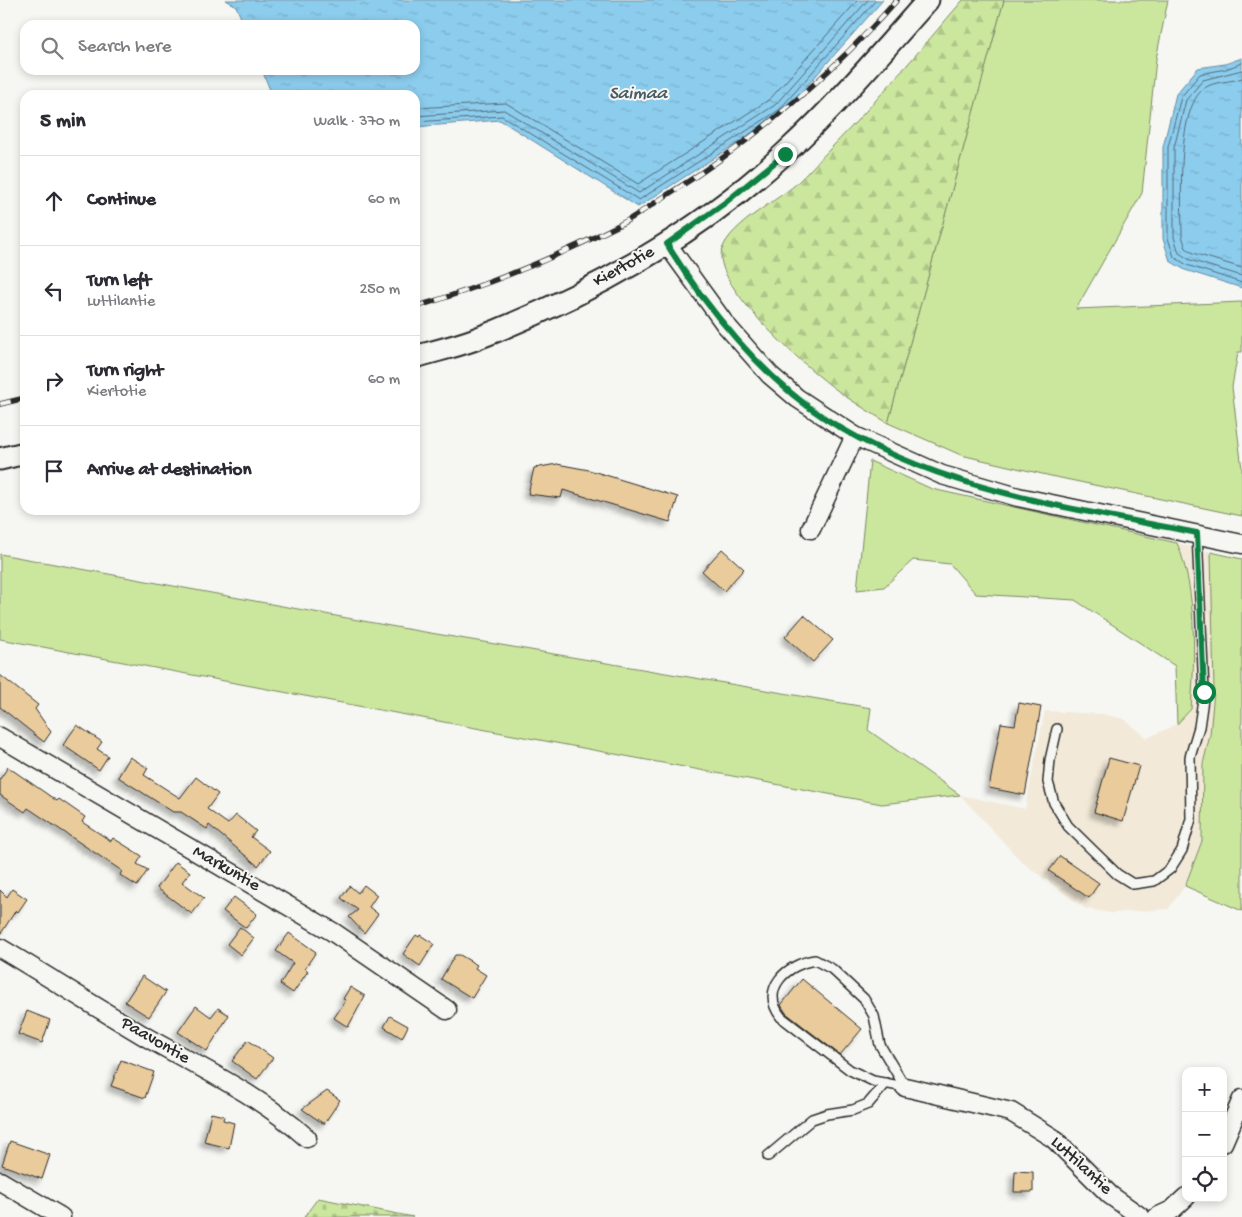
<!DOCTYPE html>
<meta charset="utf-8">
<style>
:root{--surface:#fff;--page:#f2f2f3;--text:#2b2b33;--muted:#7c7c81;--line:#e1e1e2}
body{margin:0;font-family:"Gochi Hand",sans-serif;background:var(--page);color:var(--text)}
.controls{position:absolute;right:15px;bottom:15px;display:grid;overflow:hidden;border-radius:10px;box-shadow:0 2px 8px #0003}
.controls button{width:45px;height:45px;display:grid;place-items:center;padding:0;border:0;border-bottom:1px solid var(--line);background:var(--surface);color:var(--text);font:25px sans-serif}
.stop{position:absolute;width:15px;height:15px;margin:-11px;border:4px solid #0b8043;border-radius:50%;background:#fff}
.stop.end{background:#0b8043;border-color:#fff;box-shadow:0 1px 5px #0008}
.list{margin:0;padding:0;list-style:none}
h2{display:flex;justify-content:space-between;align-items:center;height:65px;margin:0;padding:0 20px;font-size:21px}
h2 small{font-size:16px;font-weight:400;color:var(--muted)}
.list li{display:grid;grid-template-columns:32px 1fr auto;gap:15px;align-items:center;box-sizing:border-box;height:90px;padding:0 20px;border-top:1px solid var(--line)}
.list b{display:block;font-size:19px;white-space:nowrap}
.list p{margin:0;font-size:16px;white-space:nowrap;color:var(--muted)}
.list em{font-size:16px;font-style:normal;color:var(--muted)}
.icon{flex:none;width:28px;height:28px;fill:none;stroke:currentColor;stroke-width:2;stroke-linecap:round;stroke-linejoin:round}
.map{position:relative;flex:none;width:1242px;height:1217px;overflow:hidden}
.search{position:absolute;background:var(--surface);box-shadow:0 2px 8px #0003;left:20px;top:20px;width:400px;height:55px;display:flex;align-items:center;gap:12px;box-sizing:border-box;padding:0 18px;border-radius:15px;color:var(--muted);font-size:19px}
.panel{position:absolute;background:var(--surface);box-shadow:0 2px 8px #0003;left:20px;top:90px;width:400px;height:425px;border-radius:15px}
.map>svg:first-child{display:block}
</style>
<div class="map">
<svg width="1242" height="1217" viewBox="0 0 1242 1217">
<defs>
<pattern id="forest-firs" width="22" height="20" patternUnits="userSpaceOnUse" patternTransform="scale(1.25)"><rect width="22" height="20" fill="#cbe79e"/><path d="M5 1l3.5 6h-7zM16 11l3.5 6h-7z" fill="#aec688"/></pattern>
<pattern id="cemetery-stones" width="16" height="16" patternUnits="userSpaceOnUse" patternTransform="scale(1.25)"><rect width="16" height="16" fill="#cbe79e"/><path d="M2 7V4a2 2 0 0 1 4 0v3zM10 15v-3a2 2 0 0 1 4 0v3z" fill="#aec688"/></pattern>
<pattern id="water-ripples" width="26" height="14" patternUnits="userSpaceOnUse" patternTransform="scale(1.25)"><rect width="26" height="14" fill="#8ccced"/><path d="M2 4q2-2 4 0t4 0M15 11q2-2 4 0t4 0" fill="none" stroke="#79afcb"/></pattern>
<filter id="shadow"><feDropShadow dx="-4.5" dy="4.5" stdDeviation="2.5" flood-color="#0004"/></filter>
</defs>
<rect width="100%" height="100%" fill="#f6f6f2"/>
<filter id="ink" filterUnits="userSpaceOnUse"><feTurbulence type="fractalNoise" baseFrequency=".02" numOctaves="2"/><feDisplacementMap in="SourceGraphic" scale="10" xChannelSelector="R" yChannelSelector="G"/><feConvolveMatrix kernelMatrix="1 2 1 2 8 2 1 2 1" color-interpolation-filters="sRGB"/></filter>
<g filter="url(#ink)">
<polygon fill="#f2e9d8" points="1177,543 1211,552 1214,691 1210,735 1203,764 1202,841 1185,886 1168,909 1112,913 1086,909 1022,862 960,795 1025,809 1045,711 1102,714 1124,719 1147,738 1177,724 1193,630 1185,562"/>
<g fill="#cbe79e" stroke="#7b8964">
<polygon points="1004,0 1168,0 1156,59 1142,193 1076,309 1242,302 1242,352 1238,352 1232,387 1242,469 1242,516 1051,476 961,455 888,423"/>
<path d="M870,461L932,489L1177,543C1197,590 1195,657 1191,709L1177,724L1175,666L1075,600L976,594L950,564L913,560L884,587L857,590Z"/>
<polygon points="1211,552 1242,559 1242,911 1185,886 1202,841 1203,764 1210,735 1214,691"/>
<polygon points="0,554 401,628 871,708 868,730 960,795 882,804 0,639"/>
</g>
<path fill="url(#forest-firs)" stroke="#7b8964" d="M963,0H1004L888,423C870,412 851,401 834,388C805,366 721,293 721,256C721,229 777,201 795,185C808,173 820,159 832,147C878,100 920,50 963,0Z"/>
<polygon fill="url(#cemetery-stones)" stroke="#7b8964" points="318,1198 413,1217 304,1217"/>
<g fill="url(#water-ripples)" stroke="#658c9f">
<polygon points="226,0 883,0 782,114 638,207 500,120 415,127 415,95 272,95 262,70 415,70 415,25 244,25 236,6"/>
<polygon points="1242,58 1242,288 1185,270 1170,261 1163,239 1163,147 1176,94 1198,68 1225,64"/>
</g>
<g fill="none" stroke-linecap="round" stroke-linejoin="round">
<g stroke="#526b79" stroke-width="1">
<polyline points="1242,63 1226,69 1200,74 1181,97 1168,147 1168,238 1174,257 1187,265 1242,283"/>
<polyline points="1242,70 1203,80 1186,100 1174,148 1174,237 1179,253 1190,260 1242,276"/>
<path d="M1242,78C1232,82 1218,81 1208,86C1175,101 1182,204 1182,236L1186,248L1193,253L1242,268"/>
<polyline points="415,108 506,103 638,184 770,99 858,0"/>
<polyline points="415,116 504,110 639,193 775,105 868,0"/>
<polyline points="415,122 502,116 639,200 779,110 876,0"/>
</g>
</g>
<g fill="#e9cb9c" stroke="#2b2b2b" filter="url(#shadow)">
<polygon points="557,464 589,470 678,497 670,522 563,490 561,498 528,494 534,468"/>
<polygon points="722,549 744,569 724,591 702,571"/>
<polygon points="804,615 833,640 813,662 785,637"/>
<polygon points="0,675 38,705 35,709 51,732 44,742 0,707"/>
<polygon points="1019,703 1041,707 1025,795 989,788 1001,723 1015,725"/>
<polygon points="77,725 102,742 97,749 108,756 99,770 63,745"/>
<polygon points="130,757 148,768 144,775 180,798 196,777 218,794 207,809 228,824 236,815 256,831 251,837 270,851 258,866 209,825 207,829 181,812 173,812 118,777"/>
<polygon points="1109,758 1139,766 1123,821 1094,812"/>
<polygon points="8,767 57,801 59,799 85,817 82,822 111,841 113,838 142,856 137,864 148,870 137,886 120,875 122,871 28,808 25,812 0,795 0,779"/>
<polygon points="1060,856 1099,883 1089,898 1049,871"/>
<polygon points="176,862 190,872 182,882 204,898 192,914 157,888"/>
<polygon points="364,885 377,895 369,907 378,914 364,933 349,917 358,910 341,898 350,886 358,893"/>
<polygon points="12,889 27,899 18,912 16,910 0,935 0,890 7,897"/>
<polygon points="234,897 257,914 246,928 223,911"/>
<polygon points="240,927 254,938 241,955 227,944"/>
<polygon points="289,933 316,952 305,968 308,971 293,993 280,984 293,963 276,951"/>
<polygon points="416,935 419,937 420,935 434,944 420,966 403,954"/>
<polygon points="455,955 460,955 477,965 475,968 486,975 472,998 441,979"/>
<polygon points="142,976 166,992 149,1017 125,1002"/>
<polygon points="802,979 862,1029 840,1055 786,1013 781,1005"/>
<polygon points="350,987 365,996 348,1027 334,1018 346,1000 343,999"/>
<polygon points="196,1006 211,1017 218,1008 229,1015 207,1051 178,1032"/>
<polygon points="27,1011 50,1020 42,1043 18,1034"/>
<polygon points="390,1016 408,1026 402,1038 384,1027"/>
<polygon points="248,1040 273,1058 257,1079 232,1061"/>
<polygon points="121,1060 154,1072 145,1098 111,1086"/>
<polygon points="327,1091 340,1100 324,1124 302,1109"/>
<polygon points="211,1113 224,1116 223,1120 234,1123 229,1148 204,1142"/>
<polygon points="10,1141 50,1155 42,1179 2,1165"/>
<polygon points="1015,1171 1033,1172 1033,1192 1014,1192"/>
</g>
<g fill="none" stroke-linecap="round" stroke-linejoin="round">
<g stroke="#2b2b2b" stroke-width="12">
<g id="service">
<polyline points="1057,729 1050,760 1048,782 1054,803 1068,826 1117,874 1133,884 1154,881 1170,869 1182,850 1191,819 1190,757 1199,727 1204,692 1197,533"/>
<path d="M815,960L832,969L864,999L874,1016L880,1045L905,1087L873,1081L850,1070L781,1017C759,989 787,964 815,960Z"/>
<polyline points="768,1156 812,1119 827,1114 853,1110 868,1104 886,1083"/>
</g>
</g>
<g stroke="#2b2b2b" stroke-width="21">
<g id="minor">
<polyline points="667,244 725,324 770,375 797,398 855,436 942,475 1018,497 1242,544"/>
<polyline points="811,529 855,436"/>
<polyline points="0,737 333,932 447,1010"/>
<path d="M0,948C49,977 97,1008 146,1037C201,1068 259,1095 307,1138"/>
<polyline points="905,1087 1011,1112 1053,1138 1110,1195 1141,1217"/>
<polyline points="1223,1143 1242,1099"/>
<polyline points="0,1181 61,1217"/>
<polyline points="1157,1217 1172,1210 1186,1197"/>
</g>
</g>
<g stroke="#2b2b2b" stroke-width="25">
<g id="tertiary">
<path d="M415,357C434,351 454,347 473,340C585,297 698,235 786,152C837,105 882,52 928,0"/>
<polyline points="0,459 25,453"/>
</g>
</g>
<use href="#service" stroke="#f6f6f2" stroke-width="9"/>
<use href="#minor" stroke="#f6f6f2" stroke-width="18"/>
<use href="#tertiary" stroke="#f6f6f2" stroke-width="21"/>
<g stroke="#2b2b2b" stroke-width="5.5">
<g id="rail">
<path d="M415,307C485,286 553,259 619,225C635,217 651,205 667,195C752,142 830,76 897,0"/>
<polyline points="0,404 25,398"/>
</g>
</g>
<use href="#rail" stroke="#f6f6f2" stroke-width="4" stroke-dasharray="11" stroke-linecap="butt"/>
</g>
</g>
<g fill="none" stroke-linecap="round" stroke-linejoin="round" filter="url(#ink)">
<path stroke="#0b8043" stroke-width="6" d="M785,154L726,202L667,244C704,306 765,380 826,419C936,490 1071,508 1197,533L1204,692"/>
</g>
<g text-anchor="middle" dominant-baseline="central" stroke-width="4" stroke-linejoin="round" paint-order="stroke">
<g font-size="18" fill="#2b2b2b" stroke="#f6f6f2">
<text transform="translate(624 267) rotate(-29)">Kiertotie</text>
<text transform="translate(226 869) rotate(30)">Markuntie</text>
<text transform="translate(155 1041) rotate(30)">Paavontie</text>
<text transform="translate(1081 1166) rotate(43)">Luttilantie</text>
</g>
<g font-size="19" font-style="italic" fill="#485b65" stroke="#f6f6f2">
<text x="638" y="94">Saimaa</text>
</g>
</g>
</svg>
<div class="controls">
<button>+</button>
<button>−</button>
<button><svg class="icon" aria-label="locate" viewBox="0 0 24 24"><circle cx="12" cy="12" r="6"/><path d="M12 2v4M12 18v4M2 12h4M18 12h4"/></svg></button>
</div>
<div class="stop" style="left:1204px;top:692px"></div>
<div class="stop end" style="left:785px;top:154px"></div>
<div class="search"><svg class="icon" aria-label="search" viewBox="0 0 24 24"><circle cx="10" cy="10" r="6"/><path d="M15 15l6 6"/></svg>Search here</div>
<section class="panel">
<h2>5 min<small>Walk · 370 m</small></h2>
<ul class="list">
<li><svg class="icon" aria-label="ahead" viewBox="0 0 24 24"><path d="M12 20V5M6 11l6-6 6 6"/></svg><div><b>Continue</b></div><em>60 m</em></li>
<li><svg class="icon" aria-label="left" viewBox="0 0 24 24"><path d="M17 20v-9H6M10 6l-5 5 5 5"/></svg><div><b>Turn left</b><p>Luttilantie</p></div><em>250 m</em></li>
<li><svg class="icon" aria-label="right" viewBox="0 0 24 24"><path d="M7 20v-9h11M14 6l5 5-5 5"/></svg><div><b>Turn right</b><p>Kiertotie</p></div><em>60 m</em></li>
<li><svg class="icon" aria-label="arrive" viewBox="0 0 24 24"><path d="M6 21V4h12l-3 4 3 4H6"/></svg><div><b>Arrive at destination</b></div></li>
</ul>
</section>
</div>
